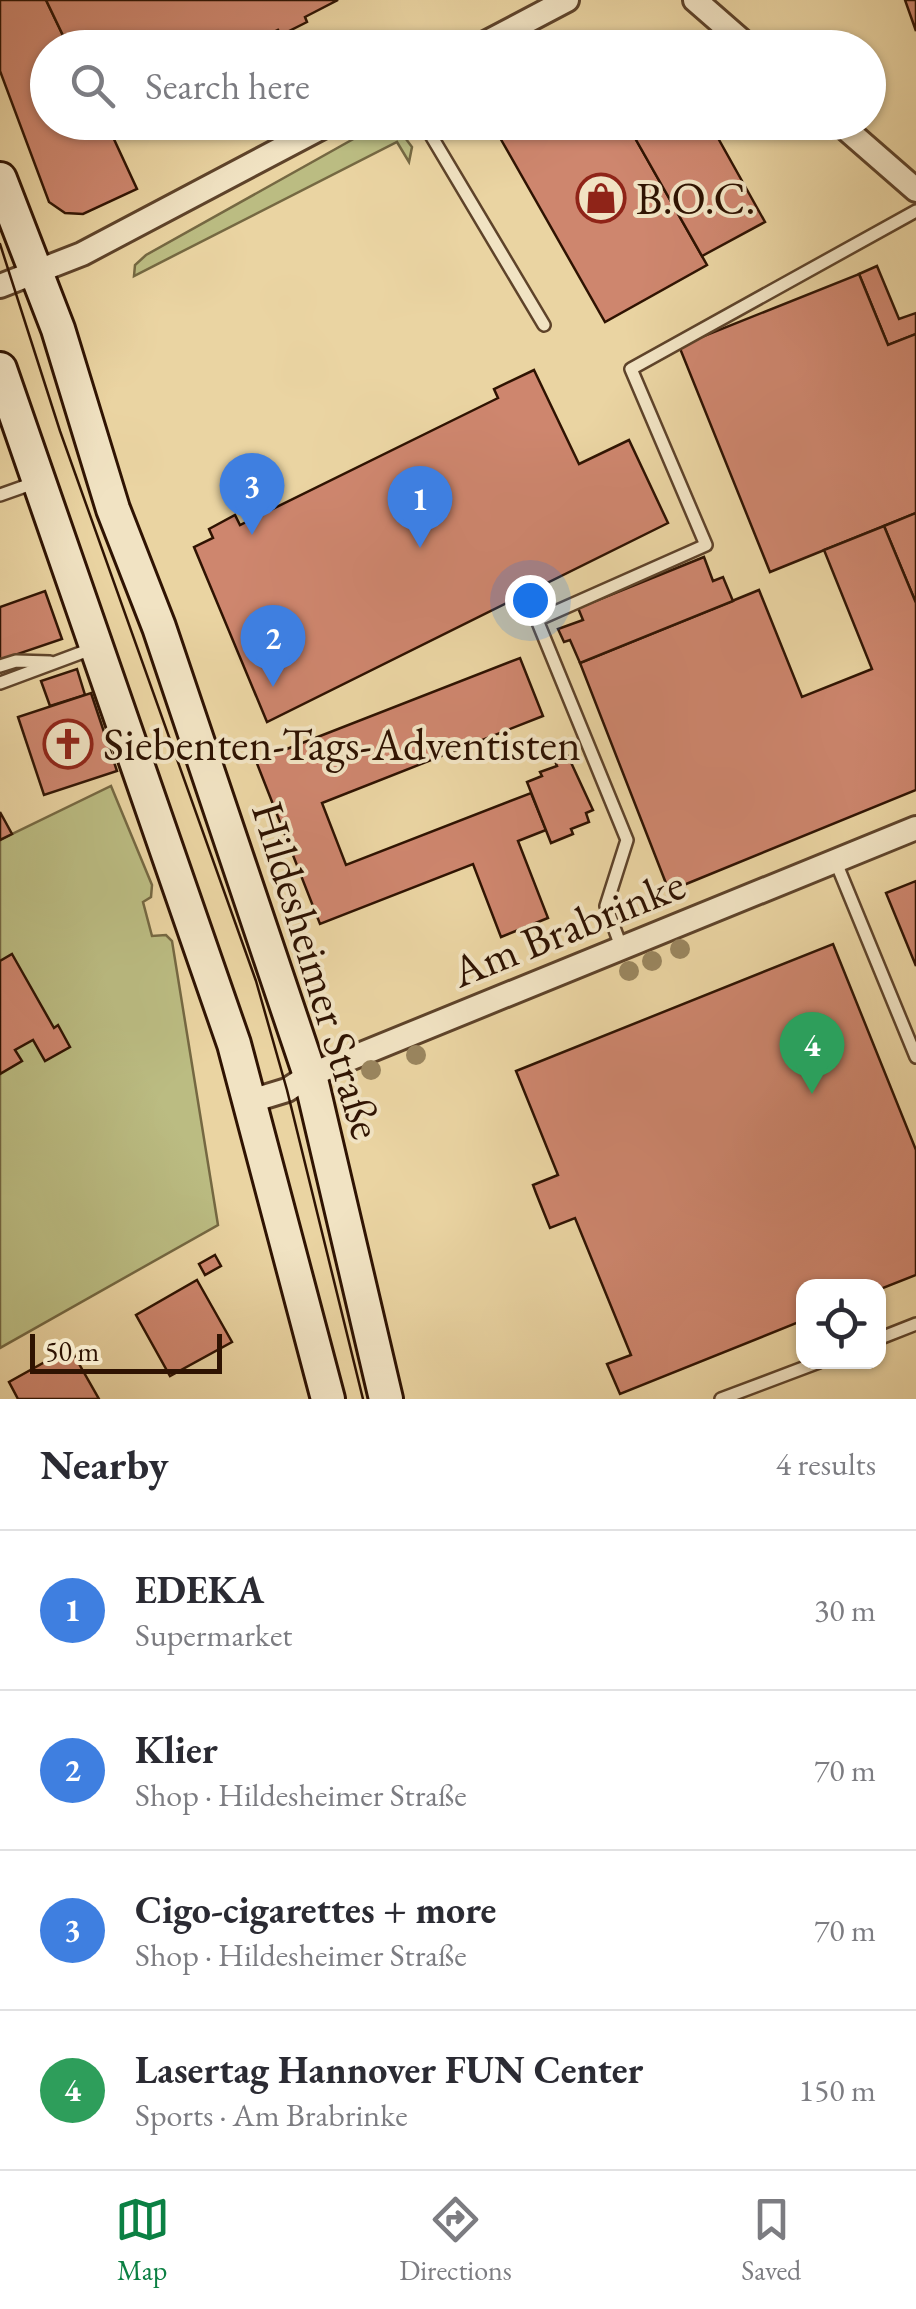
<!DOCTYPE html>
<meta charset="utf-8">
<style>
:root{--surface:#fff;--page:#f7f7f7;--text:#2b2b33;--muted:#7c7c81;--line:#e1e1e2;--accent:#0b8043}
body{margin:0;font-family:"EB Garamond",serif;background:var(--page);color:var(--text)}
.controls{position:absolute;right:30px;bottom:30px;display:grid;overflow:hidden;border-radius:20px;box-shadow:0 2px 8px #0004}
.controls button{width:90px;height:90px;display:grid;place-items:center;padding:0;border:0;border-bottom:2px solid var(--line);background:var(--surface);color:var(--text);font:50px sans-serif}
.scale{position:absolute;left:30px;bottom:25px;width:192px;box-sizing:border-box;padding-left:10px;border:5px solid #2f1302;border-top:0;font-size:28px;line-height:35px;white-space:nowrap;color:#2f1302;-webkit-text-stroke:8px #f1e3c3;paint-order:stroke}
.you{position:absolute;left:530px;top:600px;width:35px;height:35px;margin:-25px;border:8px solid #fff;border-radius:50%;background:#1a73e8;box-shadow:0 0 0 15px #1a73e833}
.badge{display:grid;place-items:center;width:65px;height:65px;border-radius:50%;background:var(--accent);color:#fff;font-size:32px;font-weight:700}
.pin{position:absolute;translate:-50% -82px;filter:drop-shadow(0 2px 5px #0008)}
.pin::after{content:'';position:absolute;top:52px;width:35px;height:30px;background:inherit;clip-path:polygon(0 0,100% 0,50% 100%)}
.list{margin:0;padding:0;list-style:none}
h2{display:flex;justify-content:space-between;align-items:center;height:130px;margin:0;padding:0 40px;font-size:42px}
h2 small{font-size:32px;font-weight:400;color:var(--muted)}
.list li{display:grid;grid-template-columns:65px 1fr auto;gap:30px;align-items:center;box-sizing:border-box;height:160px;padding:0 40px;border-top:2px solid var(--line)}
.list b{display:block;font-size:38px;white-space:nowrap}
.list p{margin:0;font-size:32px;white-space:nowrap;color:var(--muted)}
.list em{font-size:32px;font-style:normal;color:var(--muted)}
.icon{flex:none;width:55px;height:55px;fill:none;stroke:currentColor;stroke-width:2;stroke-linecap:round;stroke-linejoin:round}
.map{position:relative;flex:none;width:916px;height:1399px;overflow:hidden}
.search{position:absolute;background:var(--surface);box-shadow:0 2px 8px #0004;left:30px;right:30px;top:30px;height:110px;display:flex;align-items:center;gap:25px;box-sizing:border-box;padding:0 35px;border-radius:55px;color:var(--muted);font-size:38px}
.sheet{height:770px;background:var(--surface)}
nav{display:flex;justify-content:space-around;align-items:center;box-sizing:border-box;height:140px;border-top:2px solid var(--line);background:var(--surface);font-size:28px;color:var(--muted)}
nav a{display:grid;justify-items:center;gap:5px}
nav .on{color:var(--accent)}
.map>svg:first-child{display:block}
</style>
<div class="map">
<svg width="916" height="1399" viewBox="0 0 916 1399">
<rect width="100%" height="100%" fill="#ead4a2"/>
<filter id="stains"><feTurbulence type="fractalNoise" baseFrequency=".002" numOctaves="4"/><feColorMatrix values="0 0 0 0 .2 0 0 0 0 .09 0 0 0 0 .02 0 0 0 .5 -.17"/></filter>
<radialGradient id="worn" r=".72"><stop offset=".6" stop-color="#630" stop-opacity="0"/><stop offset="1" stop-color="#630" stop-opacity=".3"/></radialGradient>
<g fill="#bbbc82" stroke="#756842" stroke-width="2.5">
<polygon points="382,123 394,123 412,147 409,162 397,142 134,276 135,265 146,255"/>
<polygon points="111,786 152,885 151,897 143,902 152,936 166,935 172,941 218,1225 0,1348 0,840"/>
</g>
<g fill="#ce866e" stroke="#2f1302" stroke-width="2.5">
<polygon points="0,0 46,0 69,48 48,48 48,122 106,122 137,189 83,214 65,213 49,202 0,71"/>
<polygon points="46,0 338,0 305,17 307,22 281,35 278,30 242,48 69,48"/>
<polygon points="905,0 916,0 916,31"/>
<polygon points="491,122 626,122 707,265 605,322"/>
<polygon points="647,122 709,122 765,222 702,256 631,131"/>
<polygon points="877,266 899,319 916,313 916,334 888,345 859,274"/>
<polygon points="859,274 888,345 916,334 916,513 770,572 679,346"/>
<polygon points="534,370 579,464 629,440 668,523 267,722 194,547 213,538 209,529 235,515 240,525 498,398 494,389"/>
<polygon points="916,513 916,603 884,526"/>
<polygon points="884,526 916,603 916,790 669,891 580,663 759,590 802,697 872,669 824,550"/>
<polygon points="704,557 713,581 723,577 733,601 580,663 570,640 564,642 558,629 583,620 578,608"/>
<polygon points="45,591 62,639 0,660 0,607"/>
<polygon points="520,658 543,716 322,803 346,865 531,793 546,830 518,841 548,918 501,937 473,864 320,924 256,761"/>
<polygon points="77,669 85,695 50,706 41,681"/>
<polygon points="91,693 117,771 44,795 18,717"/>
<polygon points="568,756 593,810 586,813 589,822 571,829 573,834 551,843 527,782 542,776 540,772 557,766 555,761"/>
<polygon points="0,812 12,834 0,840"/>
<polygon points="916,881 916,966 886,893"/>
<polygon points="833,944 916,1150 916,1275 878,1290 878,1286 804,1286 804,1320 620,1394 607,1364 631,1355 575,1218 550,1228 536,1193 533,1185 558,1175 516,1071"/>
<polygon points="12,954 54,1028 58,1025 70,1047 45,1061 33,1040 15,1050 22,1061 0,1074 0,961"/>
<polygon points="215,1255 221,1266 205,1275 199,1264"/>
<polygon points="197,1280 232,1342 170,1376 136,1315"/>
<polygon points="70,1348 99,1399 18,1399 9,1382"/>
</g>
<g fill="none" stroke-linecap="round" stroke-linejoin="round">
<g stroke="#5e432a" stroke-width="16">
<g id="service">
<polyline points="423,122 544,325"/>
<polyline points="0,495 34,483"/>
<polyline points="0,666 16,661 50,662"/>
<polyline points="0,683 94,648"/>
<polyline points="835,860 916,1057"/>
<polyline points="622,949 606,906 627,840 537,620 706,545 631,369 916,211"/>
<polyline points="878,1339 916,1324"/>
<polyline points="721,1399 819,1362"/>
</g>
</g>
<g stroke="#5e432a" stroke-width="28">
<g id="minor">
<polyline points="695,0 750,48"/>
<polyline points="476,48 567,0"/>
<polyline points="838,122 916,190"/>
<polyline points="0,286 82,254 332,122"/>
<polyline points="251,1101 287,1090 310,1075 916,828"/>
</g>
</g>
<g stroke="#2f1302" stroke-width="38">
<g id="secondary">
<polyline points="0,179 58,329 113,509 159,627 310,1075 386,1399"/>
<polyline points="0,369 234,1044 328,1399"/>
</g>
</g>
<use href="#service" stroke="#f1e3c3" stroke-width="11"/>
<use href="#minor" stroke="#f1e3c3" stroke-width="22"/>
<use href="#secondary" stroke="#f1e3c3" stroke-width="32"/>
<polyline stroke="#2f1302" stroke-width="2.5" points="0,244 60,431 256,981 287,1090 363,1399"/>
</g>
<g fill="#9a865f">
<circle cx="680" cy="949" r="10"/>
<circle cx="652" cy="961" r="10"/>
<circle cx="629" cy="971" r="10"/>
<circle cx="416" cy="1055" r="10"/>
<circle cx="371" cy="1070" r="10"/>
</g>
<defs>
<g id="shop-ring" transform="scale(2.5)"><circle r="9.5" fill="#f1e3c3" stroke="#8f2418" stroke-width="1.5"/><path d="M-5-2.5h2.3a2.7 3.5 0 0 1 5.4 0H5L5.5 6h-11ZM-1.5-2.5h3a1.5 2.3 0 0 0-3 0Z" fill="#8f2418"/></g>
<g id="church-ring" transform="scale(2.5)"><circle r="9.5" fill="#f1e3c3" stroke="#8f2418" stroke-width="1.5"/><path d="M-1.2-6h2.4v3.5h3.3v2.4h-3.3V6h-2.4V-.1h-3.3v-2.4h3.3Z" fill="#8f2418"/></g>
</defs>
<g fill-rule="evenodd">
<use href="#shop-ring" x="601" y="198"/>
<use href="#church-ring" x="68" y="744"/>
</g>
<g text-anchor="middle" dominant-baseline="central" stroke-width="8" stroke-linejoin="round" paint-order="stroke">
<g font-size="45" fill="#2f1302" stroke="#f1e3c3" text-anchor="start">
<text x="636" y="198">B.O.C.</text>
<text x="103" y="744">Siebenten-Tags-Adventisten</text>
</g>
<g font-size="45" fill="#2f1302" stroke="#f1e3c3">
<text transform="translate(568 927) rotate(-22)">Am Brabrinke</text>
<text transform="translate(318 970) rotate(73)">Hildesheimer Straße</text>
</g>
</g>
<rect width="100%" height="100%" filter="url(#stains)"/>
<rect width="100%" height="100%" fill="url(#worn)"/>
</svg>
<div class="controls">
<button><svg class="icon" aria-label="locate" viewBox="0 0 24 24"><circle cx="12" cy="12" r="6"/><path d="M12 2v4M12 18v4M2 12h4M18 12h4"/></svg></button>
</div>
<div class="scale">50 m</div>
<div class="you"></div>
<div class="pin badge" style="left:420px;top:548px;background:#3f7fe0">1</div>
<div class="pin badge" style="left:273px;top:687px;background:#3f7fe0">2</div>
<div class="pin badge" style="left:252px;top:535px;background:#3f7fe0">3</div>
<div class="pin badge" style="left:812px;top:1094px;background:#2e9e5b">4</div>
<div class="search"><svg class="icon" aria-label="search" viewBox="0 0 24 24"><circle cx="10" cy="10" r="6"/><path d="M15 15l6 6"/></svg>Search here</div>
</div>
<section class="sheet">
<h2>Nearby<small>4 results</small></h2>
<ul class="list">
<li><span class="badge" style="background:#3f7fe0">1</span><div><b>EDEKA</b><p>Supermarket</p></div><em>30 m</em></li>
<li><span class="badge" style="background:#3f7fe0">2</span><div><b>Klier</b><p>Shop · Hildesheimer Straße</p></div><em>70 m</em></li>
<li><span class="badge" style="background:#3f7fe0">3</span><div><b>Cigo-cigarettes + more</b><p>Shop · Hildesheimer Straße</p></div><em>70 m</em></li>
<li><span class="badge" style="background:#2e9e5b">4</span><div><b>Lasertag Hannover FUN Center</b><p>Sports · Am Brabrinke</p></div><em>150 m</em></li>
</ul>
</section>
<nav>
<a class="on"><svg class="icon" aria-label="map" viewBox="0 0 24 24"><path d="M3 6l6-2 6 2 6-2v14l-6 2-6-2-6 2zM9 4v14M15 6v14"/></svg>Map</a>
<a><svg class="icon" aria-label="directions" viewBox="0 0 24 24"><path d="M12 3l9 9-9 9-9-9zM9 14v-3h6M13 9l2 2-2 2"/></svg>Directions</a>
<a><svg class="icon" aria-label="saved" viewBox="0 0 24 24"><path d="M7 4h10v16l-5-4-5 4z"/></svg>Saved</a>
</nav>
